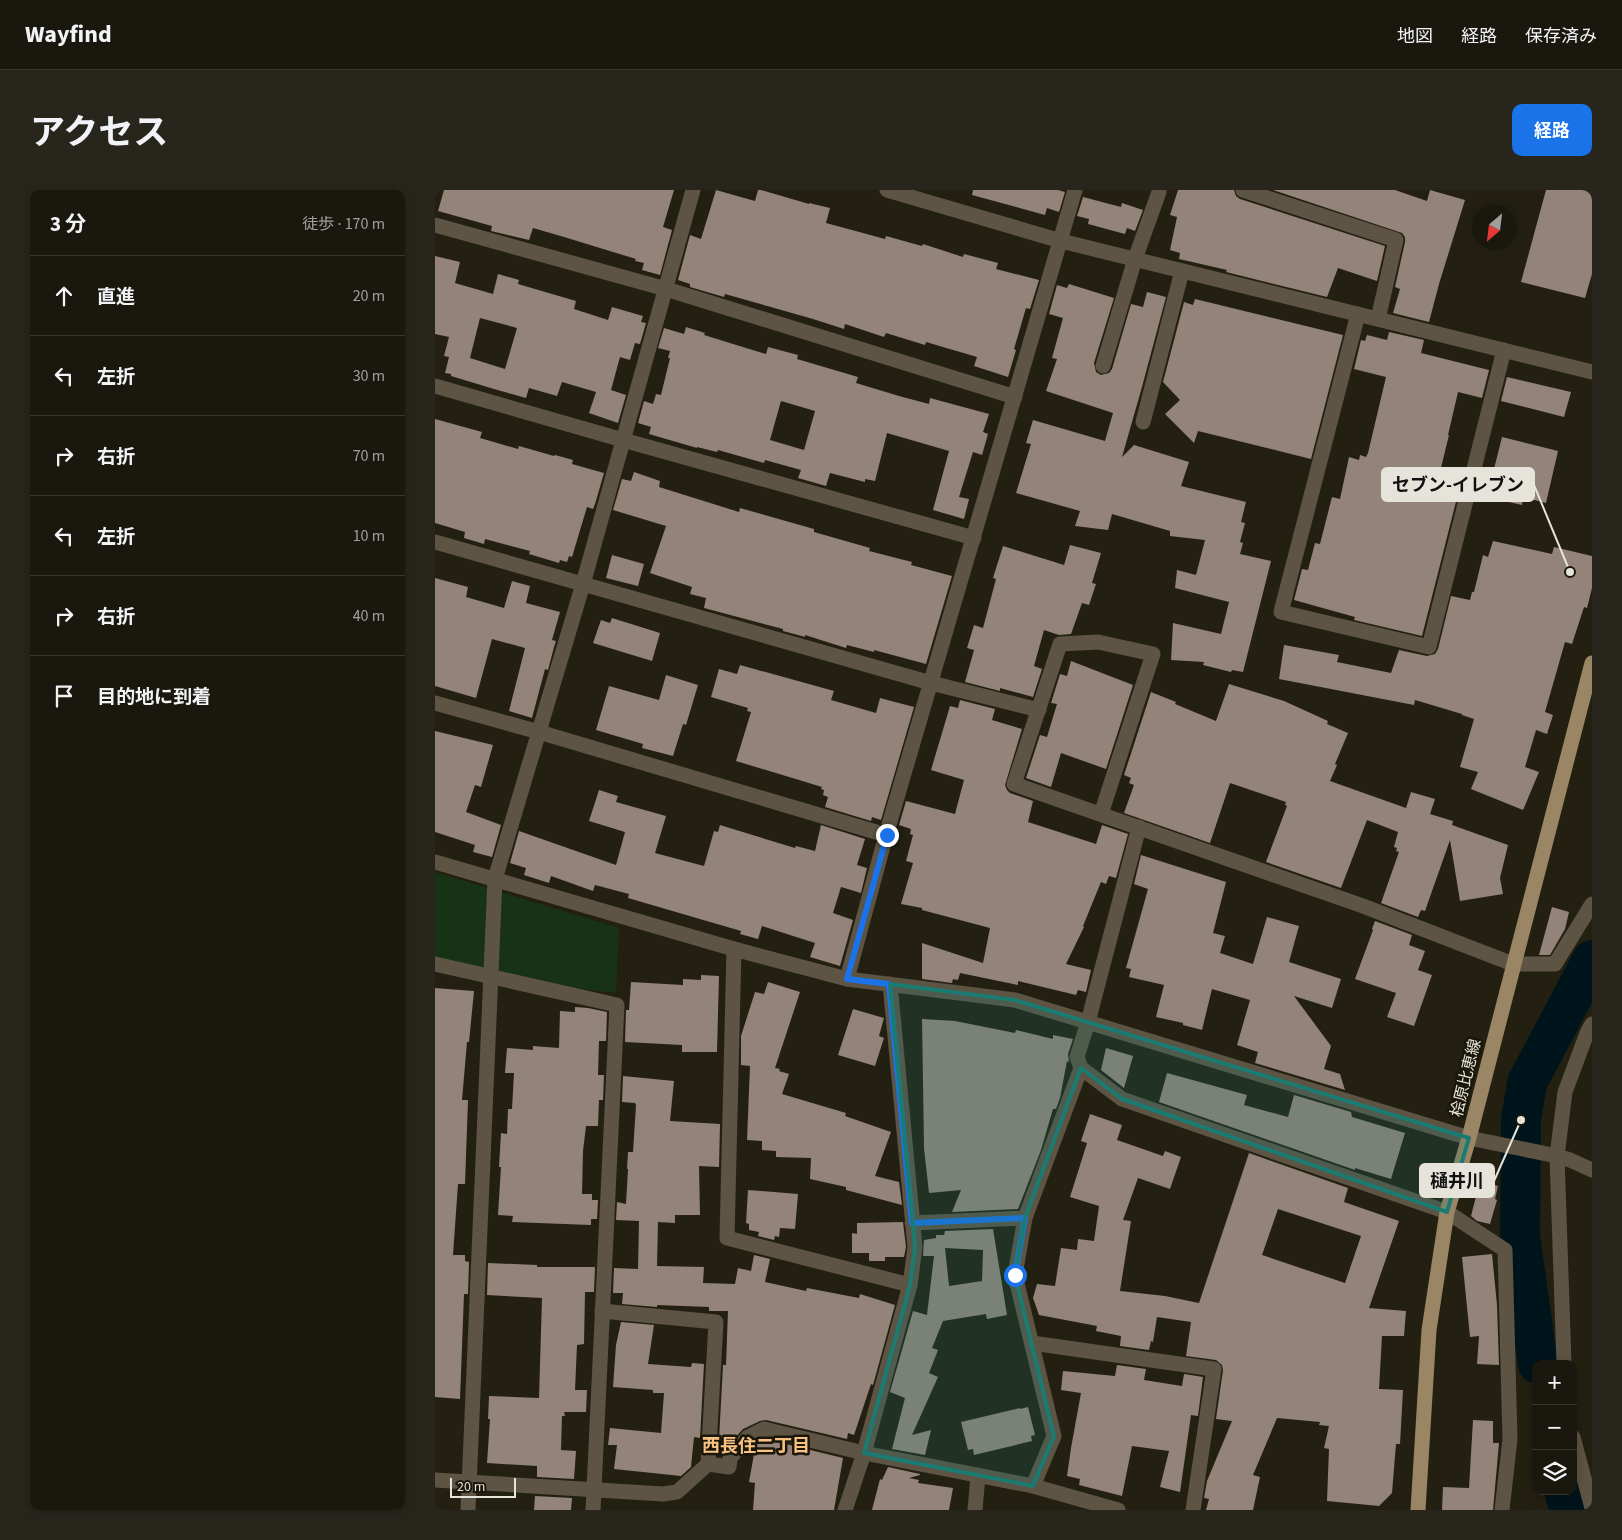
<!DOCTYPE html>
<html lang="ja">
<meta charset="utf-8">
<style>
:root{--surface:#1a180e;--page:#27251c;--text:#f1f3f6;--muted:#9fa09e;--line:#38372e;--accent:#1a73e8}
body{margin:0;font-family:"Source Sans 3","Noto Sans JP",sans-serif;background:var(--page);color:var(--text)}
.controls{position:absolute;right:15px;bottom:15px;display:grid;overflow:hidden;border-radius:10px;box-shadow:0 2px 12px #0003}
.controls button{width:45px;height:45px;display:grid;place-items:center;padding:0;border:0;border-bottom:1px solid var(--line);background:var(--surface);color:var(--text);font:25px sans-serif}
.compass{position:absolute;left:1037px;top:15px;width:45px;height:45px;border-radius:50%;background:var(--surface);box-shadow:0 2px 12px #0003;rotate:208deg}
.scale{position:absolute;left:15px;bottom:12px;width:66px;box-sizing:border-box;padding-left:5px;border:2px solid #e5e3da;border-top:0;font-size:14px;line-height:18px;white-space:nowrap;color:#e5e3da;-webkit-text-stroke:4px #1a1709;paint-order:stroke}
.stop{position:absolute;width:15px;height:15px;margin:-11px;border:4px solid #1a73e8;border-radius:50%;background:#fff}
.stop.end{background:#1a73e8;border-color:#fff;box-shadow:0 1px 5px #0008}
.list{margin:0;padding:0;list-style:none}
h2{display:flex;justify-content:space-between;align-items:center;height:65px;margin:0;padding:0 20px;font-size:21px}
h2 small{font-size:16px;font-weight:400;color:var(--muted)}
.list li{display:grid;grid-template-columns:32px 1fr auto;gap:15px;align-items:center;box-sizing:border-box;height:80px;padding:0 20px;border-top:1px solid var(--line)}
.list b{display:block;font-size:19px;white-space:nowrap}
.list em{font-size:16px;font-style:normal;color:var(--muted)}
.icon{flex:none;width:28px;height:28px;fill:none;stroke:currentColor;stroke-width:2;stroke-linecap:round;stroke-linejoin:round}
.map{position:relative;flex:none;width:1157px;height:1320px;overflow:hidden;border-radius:10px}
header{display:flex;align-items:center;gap:30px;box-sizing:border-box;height:70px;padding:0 25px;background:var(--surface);border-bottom:1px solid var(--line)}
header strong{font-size:24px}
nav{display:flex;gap:28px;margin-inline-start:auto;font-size:18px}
.intro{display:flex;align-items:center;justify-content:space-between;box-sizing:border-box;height:120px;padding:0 30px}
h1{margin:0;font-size:35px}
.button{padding:12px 22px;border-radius:10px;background:var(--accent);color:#fff;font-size:18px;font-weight:700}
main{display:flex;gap:30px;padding:0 30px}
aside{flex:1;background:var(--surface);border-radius:10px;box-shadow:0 2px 12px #0003}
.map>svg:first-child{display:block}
</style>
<header>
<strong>Wayfind</strong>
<nav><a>地図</a><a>経路</a><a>保存済み</a></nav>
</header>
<div class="intro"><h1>アクセス</h1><a class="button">経路</a></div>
<main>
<aside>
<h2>3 分<small>徒歩 · 170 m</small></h2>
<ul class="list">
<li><svg class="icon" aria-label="ahead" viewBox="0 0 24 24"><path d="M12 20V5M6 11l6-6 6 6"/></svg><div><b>直進</b></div><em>20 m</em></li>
<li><svg class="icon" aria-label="left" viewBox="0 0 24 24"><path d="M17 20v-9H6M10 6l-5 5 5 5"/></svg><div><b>左折</b></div><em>30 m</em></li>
<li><svg class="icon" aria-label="right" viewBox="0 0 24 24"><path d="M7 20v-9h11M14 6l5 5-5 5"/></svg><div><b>右折</b></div><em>70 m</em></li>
<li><svg class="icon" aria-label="left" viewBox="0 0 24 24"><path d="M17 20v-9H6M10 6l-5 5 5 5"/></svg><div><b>左折</b></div><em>10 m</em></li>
<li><svg class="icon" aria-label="right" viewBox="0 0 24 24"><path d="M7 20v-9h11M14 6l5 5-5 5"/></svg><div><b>右折</b></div><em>40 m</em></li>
<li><svg class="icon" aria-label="arrive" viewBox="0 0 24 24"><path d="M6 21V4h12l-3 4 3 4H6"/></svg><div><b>目的地に到着</b></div></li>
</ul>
</aside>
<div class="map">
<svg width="1157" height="1320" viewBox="0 0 1157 1320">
<rect width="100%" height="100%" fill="#232012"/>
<polygon fill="#183215" points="0,682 184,738 181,803 137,798 0,769"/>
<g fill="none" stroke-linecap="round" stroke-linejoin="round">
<g stroke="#00141b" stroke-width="40">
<polyline points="1103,1174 1085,1046 1086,930 1092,893 1157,770"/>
<polyline points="1129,1301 1135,1320"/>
</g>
</g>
<g fill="#938379" fill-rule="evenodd">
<polygon points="9,0 239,0 228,37 237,40 225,85 207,80 209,73 200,71 201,69 129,47 98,38 94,50 56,41 57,36 3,21"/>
<polygon points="281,0 320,11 323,0 326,0 374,14 374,13 395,18 391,33 450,49 451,46 487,56 488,54 528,67 529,64 563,73 561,79 604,90 595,119 591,118 579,159 581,160 573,187 539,176 542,167 491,152 490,155 451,143 449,147 410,134 409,139 378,129 290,104 289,107 255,97 255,94 243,90 255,45 266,49"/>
<polygon points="538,0 623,0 630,2 624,22 612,18 610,25 537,5"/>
<polygon points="743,0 799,0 801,6 805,9 950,56 942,91 903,78 892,107 791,82 792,80 744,69 745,63 735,60 742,27 735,25"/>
<polygon points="838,0 960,0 992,11 995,0 1030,10 1004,94 994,132 958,123 965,99 960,97 970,52 970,47 967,43"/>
<polygon points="1111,0 1157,0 1157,84 1150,108 1086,92"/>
<polygon points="648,7 686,17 687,13 708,20 700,41 692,38 690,44 653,34 654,29 642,26"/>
<path d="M0,66L25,72L20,93L58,104L63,84L84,90L83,94L141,111L139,119L173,130L177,117L208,126L206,132L211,133L205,154L200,153L195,170L185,167L176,200L191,205L183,233L154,223L161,202L127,192L122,206L94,198L91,208L59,199L16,186V184L10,183L14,167L9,166L14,147L0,144ZM45,128L82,138L70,179L35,168Z"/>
<polygon points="634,94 679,108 659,173 661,182 666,185 674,183 677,179 696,114 708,117 712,102 731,107 707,197 687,267 699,255 754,272 746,296 811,312 806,332 810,333 805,352 808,353 805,364 836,371 808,482 797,480 796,482 768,475 769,472 736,470 738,433 786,444 794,412 740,398 742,380 761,385 770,350 735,346 735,341 677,324 673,340 640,336 645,321 581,303 596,254 591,253 598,230 670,251 678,223 611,201 622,169 617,168 628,128 614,124 622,95 632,98"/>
<polygon points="760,109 908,145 876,269 763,241 759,253 730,224 745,210 728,192 749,112 758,115"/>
<path d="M251,137L270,143L269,145L331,164L333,157L363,165L362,169L423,187L421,193L464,206L494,214L495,208L554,224L548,242L553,244L547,265L538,262L524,307L534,309L529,329L498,320L514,261L452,243L440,291L430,289V292L395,283L391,296L363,288L366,280L330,270L329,273L283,260L282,262L262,257V258L214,244L216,237L203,233L209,211L218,214L221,204L226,205L235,168H233L235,161L223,158L229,138L249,144ZM346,211L380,221L369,260L335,250Z"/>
<polygon points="954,142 989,150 986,163 1054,180 1047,208 1023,202 1013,245 1014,245 1005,282 1027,288 987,446 919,430 920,427 859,410 867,379 873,380 880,353 885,354 897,307 905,309 914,267 924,270 925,265 931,267 933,263 951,187 919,179 926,150 930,151 932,145 952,150"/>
<polygon points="1072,187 1136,202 1129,227 1066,211"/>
<polygon points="0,229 47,242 45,248 83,259 84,256 119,266 120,265 138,270 137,274 169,283 160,314 158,319 152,317 137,367 134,366 132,372 125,370 124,373 94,364 95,361 50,349 49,354 29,348 30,342 0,333"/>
<polygon points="1067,247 1123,261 1111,313 1088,307 1087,315 1052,307"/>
<polygon points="199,282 225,291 224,297 304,322 305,318 379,339 379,342 435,358 434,361 477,372 476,375 517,386 491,474 439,460 439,462 412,455 411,458 370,445 370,447 363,445 348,441 348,439 269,418 271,408 255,404 257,397 215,383 231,336 178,320 187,289 196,291"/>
<polygon points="1058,351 1117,364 1119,357 1157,366 1157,398 1152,418 1149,417 1137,454 1130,452 1110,522 1118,525 1112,544 1101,540 1090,577 1104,582 1088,620 1036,599 1043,582 1025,577 1039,529 1027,525 1027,524 980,510 979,515 844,489 849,455 904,465 902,472 956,483 964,460 992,466 1000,464 1003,459 1016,406 1035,410 1037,402 1039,402 1048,365 1053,367"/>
<polygon points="635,355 666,363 657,393 661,394 654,415 647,413 636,444 624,445 609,440 599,476 607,479 598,507 565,498 565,501 530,492 539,460 532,458 539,435 548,438 561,389 558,388 568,356 629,375"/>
<polygon points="177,365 209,374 203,396 171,388"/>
<polygon points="0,388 33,397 31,407 69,418 77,391 95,396 91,413 125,422 117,450 121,451 119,457 113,480 110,479 97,528 74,521 90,458 57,449 41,508 0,496"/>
<polygon points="177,428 225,443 217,471 158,453 166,430 175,433"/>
<polygon points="636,471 698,495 671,579 626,563 616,597 591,588 605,545 612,547 622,514 616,513 625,484 632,486"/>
<polygon points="305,475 399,501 396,510 441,523 445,508 479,517 446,630 437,627 436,631 390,617 393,607 388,605 389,600 386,599 387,597 301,571 316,522 312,521 313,518 276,507 284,479 302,484"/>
<polygon points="231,485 263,495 251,535 248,534 238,566 207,558 208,554 161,540 174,496 224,510"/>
<polygon points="794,494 849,511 893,531 892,534 913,543 900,574 902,575 895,591 971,618 976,602 1000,609 995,624 1018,631 1017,635 1073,655 1065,688 1068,704 1025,711 1015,650 990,721 986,720 983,727 946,713 964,662 961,661 962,658 959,657 963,642 932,630 906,698 831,672 852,616 850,615 851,612 795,593 775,653 689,623 699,595 694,593 696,588 689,585 716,502 741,512 740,514 781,531"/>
<polygon points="525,510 560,519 557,530 587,539 570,595 572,600 575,603 598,611 593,632 661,654 667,635 693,644 681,688 674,686 671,694 666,692 648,736 649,737 631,774 656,780 651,802 643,800 641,805 583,791 583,795 525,783 523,790 518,789 517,793 487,789 487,753 548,773 555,738 487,720 487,718 466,714 478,673 471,671 478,645 475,644 476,639 464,635 471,611 520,624 529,590 496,580 515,516 523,518"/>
<polygon points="0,541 58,555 46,597 40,595 31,622 66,635 57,667 38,662 40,655 0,642"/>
<polygon points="164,600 183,606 181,612 231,626 220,663 269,676 279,641 283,642 285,635 360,658 361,656 380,661 386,635 430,649 422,675 432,678 426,703 406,697 398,723 418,730 405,776 375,767 380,753 327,736 323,749 305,744 306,741 193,708 194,704 160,695 158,701 116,686 114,693 89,685 91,678 75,673 84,641 181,675 190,642 154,631"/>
<polygon points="706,665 791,692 778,743 790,746 785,763 818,774 832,727 864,736 854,772 906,789 897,818 859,806 896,856 889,879 905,884 910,900 820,873 823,862 802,855 815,810 777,799 767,840 748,835 748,833 721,827 729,795 694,787 696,779 691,778 713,699 699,694"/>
<polygon points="1117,717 1134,722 1130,739 1115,765 1104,765"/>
<polygon points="940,731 977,745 974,755 990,761 983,780 997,785 979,836 952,827 961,803 920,789 938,740 937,739"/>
<polygon points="266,785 284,786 282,862 247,862 247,855 190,852 191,820 194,820 196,792 248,795 248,789 266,790"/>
<polygon points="333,792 365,802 340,878 345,879 344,881 354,884 347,904 411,923 410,926 456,942 440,986 464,992 467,1015 411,1000 411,997 375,989 376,968 341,967 341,961 327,960 327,951 312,950 315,876 306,875 306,846 320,802 329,804"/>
<polygon points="0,798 39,801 34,852 32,852 27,910 33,910 30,994 23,994 18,1065 30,1065 30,1071 34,1072 33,1104 29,1104 25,1209 0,1207"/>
<polygon points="140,817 153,818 172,822 171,851 164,851 163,885 169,885 168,910 164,910 163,936 151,936 148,961 147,1004 157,1004 157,1010 163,1010 162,1029 156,1029 156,1035 77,1032 78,1026 63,1025 66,977 64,977 66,943 72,944 73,919 77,919 79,883 70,883 72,858 98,860 98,856 124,858 125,821 140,822"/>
<polygon points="418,819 449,828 444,846 449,848 440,876 403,865"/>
<polygon points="487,829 520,831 580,843 581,840 618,849 618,845 638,849 633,864 634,872 632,871 625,908 621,919 618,919 606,960 583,1019 517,1022 526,1000 494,1003 489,958"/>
<polygon points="671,858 698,866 689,898 666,880"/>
<polygon points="732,883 812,905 809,915 853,927 859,905 916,922 917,927 970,943 956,989 920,978 920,980 724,912"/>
<polygon points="188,886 239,891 235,931 285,934 284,977 264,976 265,1025 240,1025 240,1033 223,1032 222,1076 269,1077 268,1093 300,1094 303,1078 316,1081 319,1065 335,1069 330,1092 371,1101 372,1098 424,1108 425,1104 460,1115 438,1195 436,1194 419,1245 413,1243 412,1249 331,1230 325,1231 308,1239 297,1251 284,1250 288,1175 291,1175 293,1121 274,1121 274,1117 222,1115 222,1117 187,1114 188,1103 178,1103 179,1078 203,1079 204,1031 181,1030 182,1012 191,1014 193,979 192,979 193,962 198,962 201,915 200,913 187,912"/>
<path d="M655,924L687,935L682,950L728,966L730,961L746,967L735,999L703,988L688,1030L696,1031L685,1101L730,1106L764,1113L814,963L913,998L909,1012L964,1031L934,1118L971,1121L969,1146H947L944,1199L968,1200L965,1254H961L957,1303L944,1316L892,1311L894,1259L889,1258L894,1236L884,1235L885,1232L842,1228L818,1285L825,1287L818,1320H771L774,1309L769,1308L772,1291L797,1231L781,1229L788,1180L787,1175L781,1170L751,1166L756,1132L722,1127L718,1152L716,1151L714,1160L685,1156L686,1146L661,1141L662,1136L604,1125L598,1108L602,1094L620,1096L626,1058L642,1060L643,1049L659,1051L664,1016L635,1007L652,953L646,951ZM843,1019L926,1046L910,1093L827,1065Z"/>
<polygon points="1045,991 1063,996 1060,1009 1062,1010 1055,1034 1042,1031 1036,1026"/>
<polygon points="313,1000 363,1004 360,1039 345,1038 344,1047 340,1046 339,1050 323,1046 324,1042 314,1040 314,1034 311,1033"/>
<polygon points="468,1032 471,1057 469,1067 450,1067 450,1071 434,1071 434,1063 417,1063 417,1043 422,1044 422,1033"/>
<path d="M558,1039L572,1125L552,1129L551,1124L508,1131L497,1158L503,1160L494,1183L503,1187L477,1245L496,1240L490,1265L457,1259L470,1208L455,1202L478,1121L492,1125L499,1066H488L489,1050L501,1048V1045H509L510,1041ZM510,1058L548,1060L547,1091L514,1096Z"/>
<polygon points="1057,1064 1062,1115 1064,1175 1042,1174 1044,1146 1035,1147 1027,1067"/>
<polygon points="53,1073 102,1075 102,1077 160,1077 159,1102 150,1102 149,1154 142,1155 140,1200 152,1200 151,1222 129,1222 130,1226 127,1226 126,1260 141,1261 139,1289 102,1287 102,1276 52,1273 55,1229 53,1229 54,1206 104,1208 107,1108 52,1105"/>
<polygon points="186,1132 219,1135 213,1174 256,1177 257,1173 269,1174 265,1248 259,1247 256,1277 246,1286 179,1279 182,1255 173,1255 175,1238 226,1243 229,1203 218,1203 218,1200 178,1197 181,1155"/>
<polygon points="682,1175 711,1179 709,1190 747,1196 749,1184 768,1187 763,1226 756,1225 745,1302 725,1297 734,1261 697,1256 687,1306 644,1295 645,1289 632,1286 636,1258 646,1203 626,1200 628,1181 680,1186"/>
<polygon points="593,1217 600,1245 596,1246 597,1251 539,1265 538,1259 533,1260 526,1232 585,1218 585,1219"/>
<polygon points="1038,1230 1058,1231 1058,1253 1064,1253 1058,1320 1007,1320 1008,1297 1034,1298"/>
<polygon points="330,1249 408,1268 399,1320 318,1320 320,1293 314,1292 321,1253"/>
<polygon points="453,1277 485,1284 485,1285 474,1288 484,1290 483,1293 518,1298 514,1320 437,1320 445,1289 447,1290"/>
<polygon points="100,1306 137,1308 136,1320 99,1320"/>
</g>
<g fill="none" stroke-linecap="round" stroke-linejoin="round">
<g stroke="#5d5444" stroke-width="15">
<polyline points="452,0 626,51 1157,182"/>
<polyline points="808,0 961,50 943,129"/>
<polyline points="0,35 231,99 580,207"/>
<polyline points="923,124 846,422 994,457 1069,160"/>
<polyline points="668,176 700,69 724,2"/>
<polyline points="0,196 188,250 539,348"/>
<polyline points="708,232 747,81"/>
<polyline points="0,352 496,493 604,520"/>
<polyline points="0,513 104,542 451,645"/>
<polyline points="666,624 718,464 663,452 625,454 579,594 928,716 1078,774 1120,774 1157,714"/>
<polyline points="0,672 299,759"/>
<polyline points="0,774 182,815 158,1320"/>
<polyline points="412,789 580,810 1034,948 1122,966 1135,970 1157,980"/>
<polyline points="646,878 687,909 1012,1022 1070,1060 1075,1249 1067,1320"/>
<polyline points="477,1033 590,1028"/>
<polyline points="475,1095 292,1048 299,759 412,789 451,645 640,0"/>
<polyline points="597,1153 779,1179 758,1320"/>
<polyline points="1129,1174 1122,966 1130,902 1152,843 1157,834"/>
<polyline points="1138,1247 1157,1318"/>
<polyline points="273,1274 294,1277 295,1268 313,1247 329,1239 429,1263 598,1296 683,1320"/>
<polyline points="0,1290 228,1304 242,1302 273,1274 281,1132 167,1121"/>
<polyline points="598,1296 619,1246 580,1085 590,1028 646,878 642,867 653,832 704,637"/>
<polyline points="33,1320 60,689 148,394 258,0"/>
<polyline points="410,1320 429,1263 475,1095 480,1057 455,794"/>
<polyline points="540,1320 543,1285"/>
</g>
<polyline stroke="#9a8665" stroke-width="15" points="983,1320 994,1140 1012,1022 1034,948 1157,473"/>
</g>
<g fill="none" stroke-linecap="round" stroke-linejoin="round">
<polyline stroke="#1a73e8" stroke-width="6" points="452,645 412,789 454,794 477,1033 590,1028 580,1085"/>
</g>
<path fill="#1a7b73" fill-opacity="0.2" stroke="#1a7b73" stroke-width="4" stroke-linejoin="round" d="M455,794L580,810L1034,948L1012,1022L687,909L646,878L590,1028L580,1085L619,1246L598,1296L429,1263L475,1095L480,1057Z"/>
<g text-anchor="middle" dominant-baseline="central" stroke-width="5" stroke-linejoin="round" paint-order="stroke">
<g font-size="16" fill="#e5e3da" stroke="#1a1709">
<text transform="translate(1031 888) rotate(-76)">桧原比恵線</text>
</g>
<g font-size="18" font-weight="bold" fill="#f9c285" stroke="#1a1709">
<text x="321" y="1256">西長住二丁目</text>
</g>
</g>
<path fill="none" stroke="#e5e3da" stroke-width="2" d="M1135 382L1099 295M1086 930L1059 991"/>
<g fill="#e5e3da" stroke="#1a1709" stroke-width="2">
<circle cx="1135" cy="382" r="5"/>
<circle cx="1086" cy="930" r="5"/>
</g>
<g fill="#e5e3da" stroke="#e5e3da" stroke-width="2">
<rect x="947" y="278" width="152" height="33" rx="5"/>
<rect x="985" y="974" width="74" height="33" rx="5"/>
</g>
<g font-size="18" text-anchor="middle" font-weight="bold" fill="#111">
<text x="1023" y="301">セブン-イレブン</text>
<text x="1022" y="997">樋井川</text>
</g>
</svg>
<div class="controls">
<button>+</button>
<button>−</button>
<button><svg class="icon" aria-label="layers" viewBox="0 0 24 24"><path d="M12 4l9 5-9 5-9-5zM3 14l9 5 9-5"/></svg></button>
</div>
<svg class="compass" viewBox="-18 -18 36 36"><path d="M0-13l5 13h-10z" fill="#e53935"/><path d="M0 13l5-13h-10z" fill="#9fa09e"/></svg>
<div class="scale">20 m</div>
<div class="stop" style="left:580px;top:1085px"></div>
<div class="stop end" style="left:452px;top:645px"></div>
</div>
</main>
